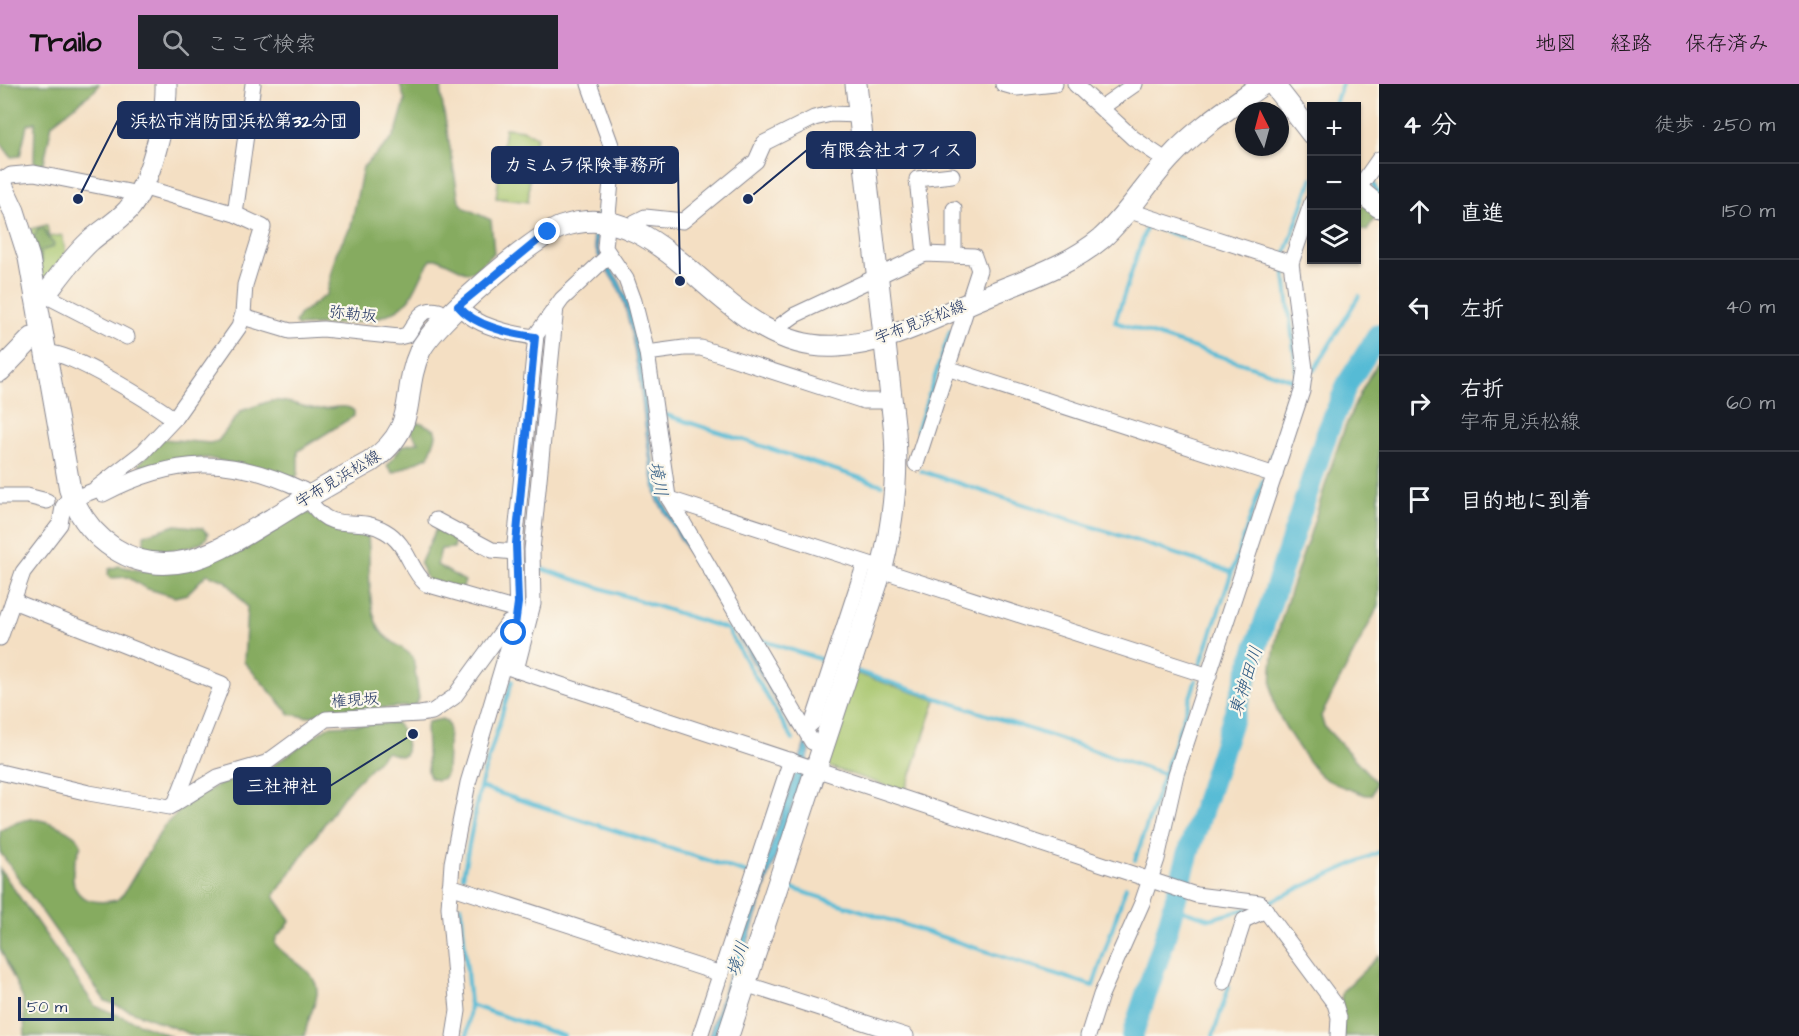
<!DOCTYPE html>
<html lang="ja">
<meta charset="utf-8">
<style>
:root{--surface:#171b24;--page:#20242c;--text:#f1f3f6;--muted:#9ea1a6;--line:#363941;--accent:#d690ce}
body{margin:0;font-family:"Architects Daughter","Klee One",sans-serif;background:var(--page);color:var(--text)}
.controls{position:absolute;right:18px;top:18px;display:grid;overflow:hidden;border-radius:0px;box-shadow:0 2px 4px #0004}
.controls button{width:54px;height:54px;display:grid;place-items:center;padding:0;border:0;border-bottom:2px solid var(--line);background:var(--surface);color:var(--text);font:30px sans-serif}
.compass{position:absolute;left:1235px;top:18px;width:54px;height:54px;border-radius:50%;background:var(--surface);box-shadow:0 2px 4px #0004;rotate:354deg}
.scale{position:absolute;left:18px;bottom:15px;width:96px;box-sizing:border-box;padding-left:6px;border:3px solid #1b2f5e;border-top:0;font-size:16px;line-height:21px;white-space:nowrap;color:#1b2f5e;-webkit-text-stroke:4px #fbf7ec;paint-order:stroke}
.stop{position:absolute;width:18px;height:18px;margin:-14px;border:4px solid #1a73e8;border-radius:50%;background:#fff}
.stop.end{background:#1a73e8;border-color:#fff;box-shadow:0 2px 6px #0008}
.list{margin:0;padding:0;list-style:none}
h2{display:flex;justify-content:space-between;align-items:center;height:78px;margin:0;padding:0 24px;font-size:26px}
h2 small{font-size:20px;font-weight:400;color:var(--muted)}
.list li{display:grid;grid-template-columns:39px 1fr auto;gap:18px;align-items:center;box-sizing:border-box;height:96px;padding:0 24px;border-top:2px solid var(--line)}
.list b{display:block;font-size:22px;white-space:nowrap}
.list p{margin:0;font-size:20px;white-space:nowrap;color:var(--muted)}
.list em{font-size:20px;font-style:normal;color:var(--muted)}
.icon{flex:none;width:33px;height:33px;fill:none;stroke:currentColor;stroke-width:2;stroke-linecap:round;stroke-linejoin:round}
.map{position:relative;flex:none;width:1379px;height:952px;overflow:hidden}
header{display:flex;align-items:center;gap:36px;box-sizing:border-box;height:84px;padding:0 30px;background:var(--accent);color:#111}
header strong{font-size:28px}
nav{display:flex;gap:33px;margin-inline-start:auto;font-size:21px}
.search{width:420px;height:54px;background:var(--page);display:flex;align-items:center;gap:15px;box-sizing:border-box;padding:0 21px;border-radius:0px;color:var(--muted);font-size:22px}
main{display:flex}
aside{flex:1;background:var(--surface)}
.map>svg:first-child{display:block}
</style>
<header>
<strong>Trailo</strong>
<div class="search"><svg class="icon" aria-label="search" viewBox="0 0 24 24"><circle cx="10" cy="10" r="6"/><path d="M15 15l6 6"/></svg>ここで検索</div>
<nav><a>地図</a><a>経路</a><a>保存済み</a></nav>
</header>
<main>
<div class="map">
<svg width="1379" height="952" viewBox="0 0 1379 952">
<rect width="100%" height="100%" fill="#fbf7ec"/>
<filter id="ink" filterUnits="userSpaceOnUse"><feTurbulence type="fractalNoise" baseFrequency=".0167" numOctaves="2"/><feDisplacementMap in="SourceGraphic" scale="12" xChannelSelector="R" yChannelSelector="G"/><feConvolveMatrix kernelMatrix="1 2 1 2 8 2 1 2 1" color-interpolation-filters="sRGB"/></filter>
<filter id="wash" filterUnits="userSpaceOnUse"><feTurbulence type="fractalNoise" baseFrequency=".008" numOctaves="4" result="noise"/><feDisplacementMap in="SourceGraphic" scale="24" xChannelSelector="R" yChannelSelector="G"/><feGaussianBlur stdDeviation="1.35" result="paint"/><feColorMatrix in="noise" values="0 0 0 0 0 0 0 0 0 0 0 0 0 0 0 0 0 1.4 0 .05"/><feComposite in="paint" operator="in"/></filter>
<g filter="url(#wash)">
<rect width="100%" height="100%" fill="#f4dfc3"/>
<g fill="#a8c66e" stroke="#627a66" stroke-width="1.5">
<path d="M505,44L523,46L537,53C527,74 531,95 528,118L496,114Z"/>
<polygon points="47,141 49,153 62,151 67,173 49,195 42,194 30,145"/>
<polygon points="855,589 936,616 905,708 829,683 826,677"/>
</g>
<g fill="#86ab61" stroke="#506d60" stroke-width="1.5">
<polygon points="0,0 99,0 95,6 52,40 44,78 38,82 34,77 35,38 27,41 20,72 11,73 0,58"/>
<path d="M400,0H442L441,11L459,117L465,124L491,136L494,169L474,187L468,189L439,175H432C422,186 418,203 409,215C391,241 326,241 298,242L295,239L299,231L327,210L336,169L351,142L363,83L391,56L397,45L405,17Z"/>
<polygon points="1365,122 1377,131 1367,147 1357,144 1357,124"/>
<polygon points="44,144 48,154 54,160 53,163 41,167 41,181 34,153 38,145"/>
<path d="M1379,277V521L1321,632L1324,642L1376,698L1372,711H1366C1353,706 1336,702 1324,694C1310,684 1278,635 1274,618C1262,572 1295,495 1310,450C1329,391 1344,329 1379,277Z"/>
<path d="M270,317C287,315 301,323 317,325C328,326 346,318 354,327V332L298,367V390L295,394L208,374L177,376L142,383L138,381L163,355L210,359L218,357L241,327Z"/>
<polygon points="414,339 422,339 435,346 436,352 429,372 393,389 387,382 402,362 419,358 411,348"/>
<path d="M305,428L363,446L368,452C371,477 365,530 383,550C392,559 404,564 413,573L419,614L414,622L336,627L306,633L290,630L244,578L247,523L226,497L207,490L187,510L175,513L145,504L128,493L110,494L108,490L109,485L119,482L143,487Z"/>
<path d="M176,441L202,444L208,450L206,455C192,466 160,471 144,462V451Z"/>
<polygon points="437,443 454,452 454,464 441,465 437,481 465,497 462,505 428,497 420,480"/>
<polygon points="442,635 447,638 449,643 447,688 444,694 437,696 430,694 428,688 426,643 428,638"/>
<path d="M396,639C404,645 409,661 405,671L400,672L386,668L346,709L274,812L290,836C288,847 275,848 275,860C288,877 319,886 317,910C315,924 306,937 305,952H195L105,917L0,768V747C8,742 21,736 31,735C45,735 76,747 81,760C79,769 73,778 73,788C71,816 94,821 117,816L124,809L164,742L191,716L220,700L268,685L329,642Z"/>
<polygon points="0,785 95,922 171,952 25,952 23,915 0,864"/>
<polygon points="1379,872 1379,952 1343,952 1341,915 1343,907"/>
</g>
<g fill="#57bbd5" stroke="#39759a" stroke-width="1.5">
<path d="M593,143H601C588,166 610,180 620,199C651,263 641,349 662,416L796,643L793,645L658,417C650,392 649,366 645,340C640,300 635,261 625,222C616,188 591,179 593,143Z"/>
<polygon points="805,659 810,667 717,952 709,952"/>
</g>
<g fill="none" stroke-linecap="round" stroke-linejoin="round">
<g stroke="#57bbd5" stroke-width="4">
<polyline points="1334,22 1342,0"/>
<polyline points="1375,111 1377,108 1372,98 1379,88"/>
<polyline points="599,132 602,115"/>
<polyline points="1188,155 1147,141 1115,238 1296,297"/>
<polyline points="1285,171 1312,94"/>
<polyline points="1284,183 1297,292"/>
<polyline points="1314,286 1359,212"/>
<polyline points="660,329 882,401"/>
<polyline points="917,347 950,247"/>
<polyline points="1269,380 1275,365"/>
<polyline points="921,387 1232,488"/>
<polyline points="539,484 727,545 793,656"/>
<polyline points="758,555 829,578"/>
<polyline points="1200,582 1263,396"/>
<polyline points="856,587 1164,690"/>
<polyline points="480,703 750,790"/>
<polyline points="1135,776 1196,596"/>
<polyline points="463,792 480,703 512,597"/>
<polyline points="785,802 1093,902 1126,803"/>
<polyline points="1269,818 1379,768"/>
<polyline points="461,822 470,921 467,952"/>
<polyline points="1173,823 1210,835 1247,825"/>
<polyline points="470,921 564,952"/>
<polyline points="1213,952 1229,902"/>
</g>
<polyline stroke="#57bbd5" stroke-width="22" points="1132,952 1163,860 1189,767 1327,349 1348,299 1379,250"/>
</g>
</g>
<g filter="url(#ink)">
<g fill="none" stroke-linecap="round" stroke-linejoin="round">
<g stroke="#888790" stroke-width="17">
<g id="street">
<polyline points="589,0 611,61 613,75 605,164 626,195 634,217 647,269 668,413 812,658 823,662"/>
<polyline points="1003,0 1017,4 1055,0"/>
<polyline points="1075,0 1133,54 1167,77"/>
<polyline points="1102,23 1135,0"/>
<polyline points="1,98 11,91 34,89 139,110"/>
<polyline points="1358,105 1379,75"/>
<polyline points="954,125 954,171"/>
<polyline points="1127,126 1291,179"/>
<polyline points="235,130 253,0"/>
<polyline points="632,144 635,138 645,133 683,137 756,77 764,59 814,34 831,30 860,31"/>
<polyline points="925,170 917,95 952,91"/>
<polyline points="45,211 127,253"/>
<path d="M458,222C475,242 511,250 535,253"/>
<path d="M243,233L290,247L323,245L399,253L407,251C417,238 419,223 439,227L445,234"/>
<polyline points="776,251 781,241 795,231 925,170 974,172 979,186 916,380"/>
<path d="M46,269C67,265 154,320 174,335"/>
<polyline points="647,269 684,264 701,264 864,317 892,317"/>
<polyline points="947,284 1275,391"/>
<path d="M103,410C174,373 230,371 303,406C331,458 349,427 385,447C408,460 409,485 426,500L517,526"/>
<polyline points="0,412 27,412 47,417"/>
<polyline points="669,415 882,484"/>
<polyline points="436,436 492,466 515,468"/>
<polyline points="881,486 1209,592"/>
<polyline points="13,517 222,600 175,720"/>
<polyline points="0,554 23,488 60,440 63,423 67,417 93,407 143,368 174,335 239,243 243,230 245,201 263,143 235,130 142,103"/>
<polyline points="504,582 1196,811 1260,819 1335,920 1339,933 1338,952"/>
<polyline points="516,586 533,520 532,466 556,223"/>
<polyline points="805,645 813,638 865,479"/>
<polyline points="0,688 89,709 169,723 218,693 266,679 326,635 420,630 432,628 454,613 508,539 517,534"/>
<polyline points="450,802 721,890"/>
<polyline points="1224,898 1244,836 1266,826"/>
<polyline points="745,900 906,952"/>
<polyline points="454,952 458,927 449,823 452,779 468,699 517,534 515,460 536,251 562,215 609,171"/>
<polyline points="700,952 791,676"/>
<polyline points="1088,952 1101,911 1142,819 1157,775 1176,690 1302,307 1305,285 1291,179 1312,118"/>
</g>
</g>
<g stroke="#888790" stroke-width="23">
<g id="secondary">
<polyline points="1273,0 1312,50"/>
<path d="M0,97L14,127L29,174L70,406C86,455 133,489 186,477C217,470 244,451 272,435C304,415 337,396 370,378C421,343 400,311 420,267C432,240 533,153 561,143C668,104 721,271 838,262C890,259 937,232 984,213C1024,196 1069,182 1102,154C1128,131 1146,100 1169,75C1196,45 1231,23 1263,0"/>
<polyline points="1356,104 1379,123"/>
<path d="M36,213L45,211C59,193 72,174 89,158C101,147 116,139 128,126C150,101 167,33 166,0"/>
<polyline points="0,287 32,254 43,253"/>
<path d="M728,952L882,484C893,439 898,396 895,349L856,0"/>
</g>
</g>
<use href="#street" stroke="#fff" stroke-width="15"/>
<use href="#secondary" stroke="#fff" stroke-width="21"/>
</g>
</g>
<g fill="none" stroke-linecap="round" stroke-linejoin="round" filter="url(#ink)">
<path stroke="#1a73e8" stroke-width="8" d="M514,549L518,519L516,460L535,253C511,250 475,242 458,222L548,148"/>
</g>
<g text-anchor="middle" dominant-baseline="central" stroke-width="4.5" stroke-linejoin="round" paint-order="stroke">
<g font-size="16" fill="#1b2f5e" stroke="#fbf7ec">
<text transform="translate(353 230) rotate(6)">弥勒坂</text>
<text transform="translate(920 238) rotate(-21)">宇布見浜松線</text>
<text transform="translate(338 395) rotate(-31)">宇布見浜松線</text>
<text transform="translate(355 616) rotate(-4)">権現坂</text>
</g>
<g font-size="18" font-style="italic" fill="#2d5982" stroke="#fbf7ec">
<text transform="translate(658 395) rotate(79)">境川</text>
<text transform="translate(1246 597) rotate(-72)">東神田川</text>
<text transform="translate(738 875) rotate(-72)">境川</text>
</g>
</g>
<path fill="none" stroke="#1b2f5e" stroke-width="2" d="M78 115L118 36M748 115L807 66M680 197L678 81M413 650L330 702"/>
<g fill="#1b2f5e" stroke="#fbf7ec" stroke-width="2">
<circle cx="78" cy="115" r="6"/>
<circle cx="748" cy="115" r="6"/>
<circle cx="680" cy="197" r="6"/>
<circle cx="413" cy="650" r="6"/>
</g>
<g fill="#1b2f5e" stroke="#1b2f5e" stroke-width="2">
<rect x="118" y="18" width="241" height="36" rx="6"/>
<rect x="807" y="48" width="168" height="36" rx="6"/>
<rect x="492" y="63" width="186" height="36" rx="6"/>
<rect x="234" y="684" width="96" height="36" rx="6"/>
</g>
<g font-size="18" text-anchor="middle" font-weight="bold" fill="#fff">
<text x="239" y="43">浜松市消防団浜松第32分団</text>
<text x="891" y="72">有限会社オフィス</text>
<text x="585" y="87">カミムラ保険事務所</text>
<text x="282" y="708">三社神社</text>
</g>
</svg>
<div class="controls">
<button>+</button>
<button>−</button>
<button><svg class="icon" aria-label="layers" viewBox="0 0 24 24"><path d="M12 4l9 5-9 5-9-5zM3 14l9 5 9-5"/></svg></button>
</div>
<svg class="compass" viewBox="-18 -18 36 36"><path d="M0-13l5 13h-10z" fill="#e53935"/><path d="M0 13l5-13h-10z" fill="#9ea1a6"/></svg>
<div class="scale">50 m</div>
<div class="stop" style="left:514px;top:549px"></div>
<div class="stop end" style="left:548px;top:148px"></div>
</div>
<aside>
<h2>4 分<small>徒歩 · 250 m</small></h2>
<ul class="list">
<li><svg class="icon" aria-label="ahead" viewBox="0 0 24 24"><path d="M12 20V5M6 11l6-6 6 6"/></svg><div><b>直進</b></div><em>150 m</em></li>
<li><svg class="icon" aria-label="left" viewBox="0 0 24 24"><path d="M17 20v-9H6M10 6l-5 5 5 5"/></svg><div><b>左折</b></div><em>40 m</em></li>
<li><svg class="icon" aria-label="right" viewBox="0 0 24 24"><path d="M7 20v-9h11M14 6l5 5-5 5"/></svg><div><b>右折</b><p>宇布見浜松線</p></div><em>60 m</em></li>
<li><svg class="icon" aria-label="arrive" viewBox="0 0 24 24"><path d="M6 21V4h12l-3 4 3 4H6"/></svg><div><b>目的地に到着</b></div></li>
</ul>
</aside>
</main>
